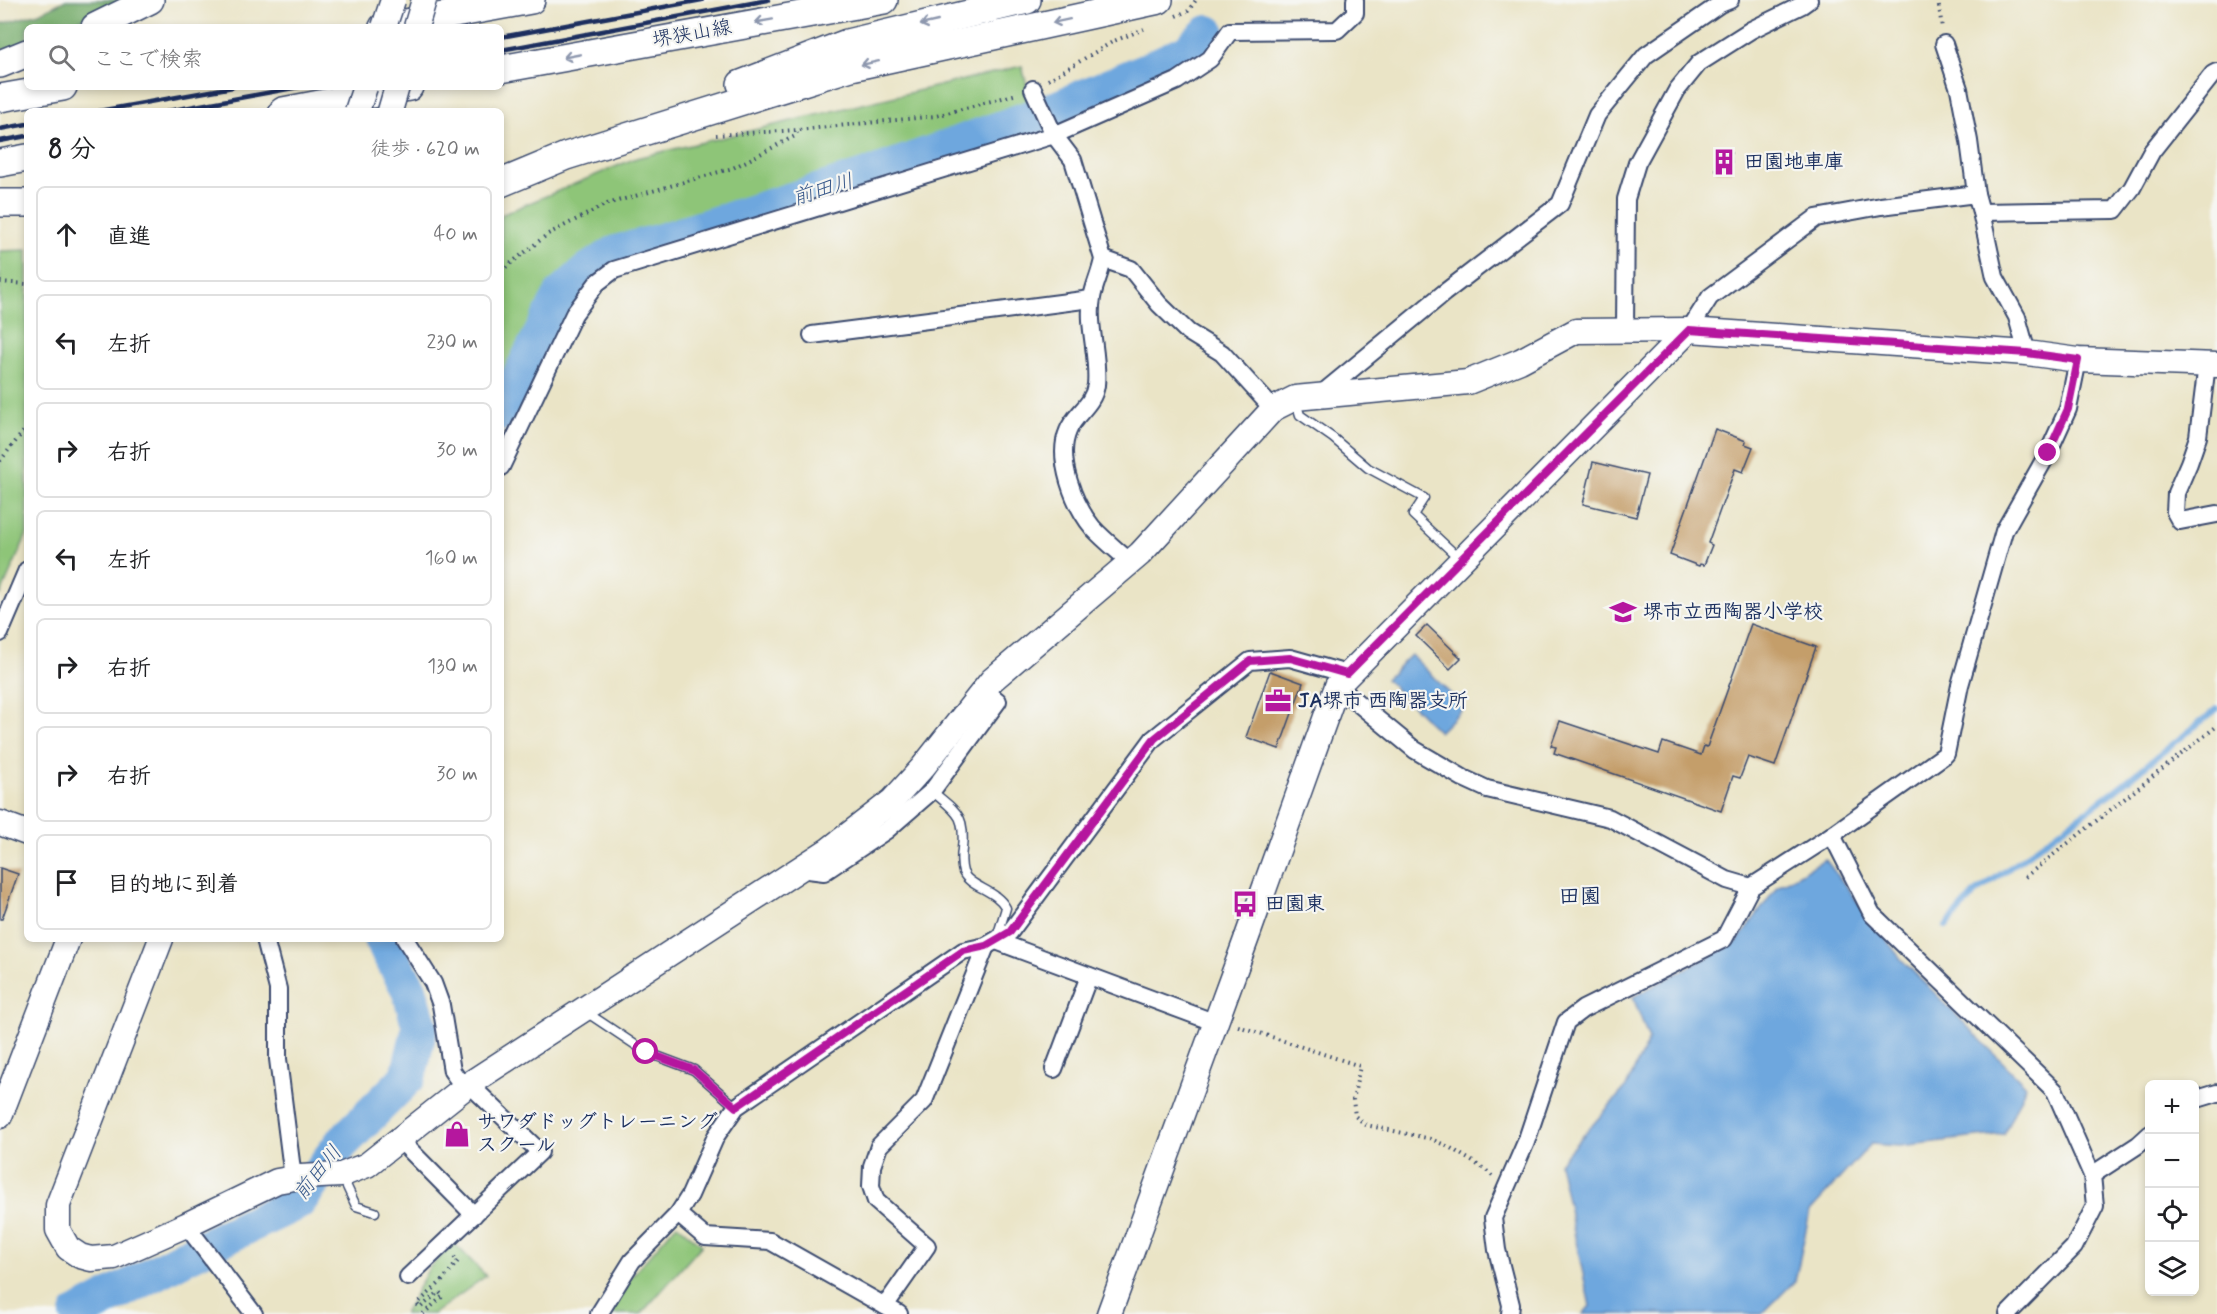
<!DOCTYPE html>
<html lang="ja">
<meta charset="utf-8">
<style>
:root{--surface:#fff;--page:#f2f2f2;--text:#202124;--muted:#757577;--line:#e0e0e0}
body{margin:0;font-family:Mynerve,"Klee One",sans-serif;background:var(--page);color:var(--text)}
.controls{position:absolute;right:18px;bottom:18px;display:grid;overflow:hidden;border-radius:9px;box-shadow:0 3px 9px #0003}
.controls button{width:54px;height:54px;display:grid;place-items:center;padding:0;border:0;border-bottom:2px solid var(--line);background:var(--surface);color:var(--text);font:30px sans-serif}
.stop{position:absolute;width:18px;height:18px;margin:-14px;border:4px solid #b5179e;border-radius:50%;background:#fff}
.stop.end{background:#b5179e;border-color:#fff;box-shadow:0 2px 6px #0008}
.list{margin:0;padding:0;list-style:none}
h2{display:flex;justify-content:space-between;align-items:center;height:78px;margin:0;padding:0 24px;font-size:26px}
h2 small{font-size:20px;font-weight:400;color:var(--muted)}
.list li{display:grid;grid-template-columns:39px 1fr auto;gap:18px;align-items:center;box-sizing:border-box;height:96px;margin:0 12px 12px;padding:0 12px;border:2px solid var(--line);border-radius:9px}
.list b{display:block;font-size:22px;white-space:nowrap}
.list em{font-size:20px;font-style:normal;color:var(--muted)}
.icon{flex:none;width:33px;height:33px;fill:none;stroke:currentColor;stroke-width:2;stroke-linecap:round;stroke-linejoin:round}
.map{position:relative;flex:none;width:2217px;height:1314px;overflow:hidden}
.search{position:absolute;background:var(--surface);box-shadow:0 3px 9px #0003;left:24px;top:24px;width:480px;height:66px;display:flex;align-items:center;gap:15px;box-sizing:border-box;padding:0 21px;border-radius:9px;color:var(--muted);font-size:22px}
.panel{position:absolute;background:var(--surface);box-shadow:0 3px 9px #0003;left:24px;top:108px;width:480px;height:834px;border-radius:9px}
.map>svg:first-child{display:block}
</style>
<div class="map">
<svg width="2217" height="1314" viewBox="0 0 2217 1314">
<rect width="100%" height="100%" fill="#f6f6f2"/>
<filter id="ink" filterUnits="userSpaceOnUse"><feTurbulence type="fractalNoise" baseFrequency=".0167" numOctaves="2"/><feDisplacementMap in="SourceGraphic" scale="12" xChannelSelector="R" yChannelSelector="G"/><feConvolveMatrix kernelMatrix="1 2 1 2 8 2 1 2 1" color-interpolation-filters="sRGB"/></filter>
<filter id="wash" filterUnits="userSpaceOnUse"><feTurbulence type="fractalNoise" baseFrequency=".008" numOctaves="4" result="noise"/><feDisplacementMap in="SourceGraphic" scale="24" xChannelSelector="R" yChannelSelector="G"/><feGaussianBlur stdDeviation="1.35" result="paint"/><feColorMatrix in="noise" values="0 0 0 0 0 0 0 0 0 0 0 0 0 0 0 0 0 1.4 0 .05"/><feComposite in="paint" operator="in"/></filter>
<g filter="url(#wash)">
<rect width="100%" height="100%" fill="#eae4c6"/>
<g fill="#8ec578" stroke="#547a6b" stroke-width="1.5">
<polygon points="1022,66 1033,110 634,233 600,246 549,296 501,390 501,215 636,158"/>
<polygon points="27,250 27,534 0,596 0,251"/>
<polygon points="677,1224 702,1245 641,1314 610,1314 624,1285"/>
<polygon points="454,1243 486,1276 433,1314 404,1314 429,1268"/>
</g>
<polygon fill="#72aa68" stroke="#466c63" stroke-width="1.5" points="66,0 123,0 64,27 27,27 27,42 0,51 0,24 39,13"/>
<g fill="#6ea7de" stroke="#446b9e" stroke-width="1.5">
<polygon points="1411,655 1464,707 1439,732 1386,679"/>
<polygon points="1825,859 1901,959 2026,1086 2004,1134 1900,1146 1871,1144 1810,1211 1795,1281 1762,1314 1583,1314 1590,1306 1559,1163 1626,1087 1649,1039 1633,997 1737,942 1777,887"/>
</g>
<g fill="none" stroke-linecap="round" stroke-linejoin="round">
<polyline stroke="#6ea7de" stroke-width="6" points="1946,926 1974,894 2114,791 2217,709"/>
<g stroke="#6ea7de" stroke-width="36">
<polyline points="501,413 562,294 589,270 616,253 658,242 874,174 1055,109 1152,68 1188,51 1208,33"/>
<polyline points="78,1314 190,1254 298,1202 341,1144 408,1077 420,1027 409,989 381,939"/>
</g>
</g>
<g id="blocks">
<g fill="#c49e6b">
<polygon points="1731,153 1732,171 1716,171 1716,154"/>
<polygon points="1715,429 1746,441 1745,444 1753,447 1743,472 1735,469 1708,543 1712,545 1704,565 1700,564 1699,566 1670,555"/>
<polygon points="1593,462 1647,475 1636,517 1583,504"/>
<polygon points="1751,624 1816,647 1775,766 1748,757 1740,778 1733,776 1721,811 1554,753 1556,747 1551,746 1560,721 1659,754 1663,742 1701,755 1704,746 1707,747"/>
<polygon points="1427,625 1461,658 1450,669 1416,636"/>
<polygon points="1270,671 1303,683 1279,749 1246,737"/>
<polygon points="0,868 18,874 2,919 0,919"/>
</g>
</g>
</g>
<g filter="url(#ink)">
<use href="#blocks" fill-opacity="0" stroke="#3a4a6e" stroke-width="1.5"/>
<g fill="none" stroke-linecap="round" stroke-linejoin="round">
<g stroke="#3a4a6e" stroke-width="11">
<g id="lane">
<polyline points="1295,399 1300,415 1333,438 1368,468 1424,498 1413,515 1461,560"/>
<path d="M932,791C956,812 966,814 962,849C961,855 961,866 963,872C970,888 996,889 1006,908L997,937"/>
<polyline points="586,1012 646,1052 694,1070 736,1107"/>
<polyline points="342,1176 356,1206 375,1212"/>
</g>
</g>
<g stroke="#3a4a6e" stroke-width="20">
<g id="street">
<polyline points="1944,44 1959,89 1969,141 1976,194"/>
<path d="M1033,89L1054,135L1073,160L1103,259C1101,272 1094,285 1092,298C1087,325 1099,356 1096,385C1093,406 1074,414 1068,431C1056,459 1074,505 1093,528C1104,540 1118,551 1130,562"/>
<polyline points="1981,212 1995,277 2017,317 2027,353"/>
<polyline points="1103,259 1131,269 1159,304 1188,332 1222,353 1273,409"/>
<polyline points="1625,330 1626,199 1637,163 1677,90 1699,63 1751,30 1802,5 1809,0"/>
<polyline points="1689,330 1710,297 1816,218 1881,206 1976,194 1981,212 2115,210 2132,188 2152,151 2213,74 2217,72"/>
<polyline points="812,335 1091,299"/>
<polyline points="2207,364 2198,437 2189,463 2176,493 2175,512 2180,521 2217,514"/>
<polyline points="1319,396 1444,293 1560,204 1597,115 1646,55 1720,4 1730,0"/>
<polyline points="501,467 574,314 597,283 614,270 1054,135 1177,81 1210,59 1230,31 1337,30 1355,13 1355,0"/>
<polyline points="0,633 27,570"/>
<polyline points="1337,686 1415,750 1463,778 1487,789 1610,818 1727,880 1751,887"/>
<polyline points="1832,835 1872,914 2055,1091 2092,1175 2095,1206 2074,1247 2008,1314"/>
<polyline points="800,869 824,872 887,830 932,791 998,701 984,690"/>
<polyline points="265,939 278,989 278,1059 293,1178"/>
<polyline points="405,939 433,983 441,1005 452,1071 464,1088"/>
<polyline points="996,941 1216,1023"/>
<polyline points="1054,1069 1089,976"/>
<polyline points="2194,1100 2217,1093"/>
<polyline points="399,1139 474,1215"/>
<polyline points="2092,1175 2138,1145 2150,1134"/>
<polyline points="678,1214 705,1237 770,1241 899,1314"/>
<polyline points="186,1225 254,1314"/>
<polyline points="408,1277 540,1152 469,1084"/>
<polyline points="885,1306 927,1246 876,1201 871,1186 872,1166 879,1146 924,1101 986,946"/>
<polyline points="599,1314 632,1261 678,1214 690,1195 716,1136 736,1107 963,951 986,946 1010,932 1153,739 1250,661 1290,658 1347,674"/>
<polyline points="1510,1314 1511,1305 1497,1250 1493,1218 1526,1142 1566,1022 1583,1009 1724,939 1751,887 1832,835 1946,754 1960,685 2004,531 2048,453 2068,409 2078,360"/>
</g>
</g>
<g stroke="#3a4a6e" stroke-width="27">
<g id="secondary">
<polyline points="0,823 27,833"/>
<polyline points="161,939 58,1205 58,1230 68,1248 80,1256 91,1259 114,1257 186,1225 277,1181 300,1177 341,1175 367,1165 469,1084 830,849 892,801 923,767 992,680 1140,554 1273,409 1295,398 1468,382 1520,361 1576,331 1689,330 2027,353 2078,360 2217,365"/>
<polyline points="0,1116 68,939"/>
<polyline points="1109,1314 1247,937 1337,686 1689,330"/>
</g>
</g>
<g stroke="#3a4a6e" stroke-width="30">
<g id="primary">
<polyline points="95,27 150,0"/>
<polyline points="383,27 531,0"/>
<polyline points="0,64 27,53"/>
<polyline points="501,69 884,0"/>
<polyline points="741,84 847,43 1027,0"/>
<polyline points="0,98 63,87"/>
<polyline points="283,111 409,87"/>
<polyline points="0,163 27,158"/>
<polyline points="501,183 566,156 851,67 1159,0"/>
<polyline points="0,203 27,203"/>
</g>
</g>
<g stroke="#3a4a6e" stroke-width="4" stroke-dasharray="1.5 4.5" stroke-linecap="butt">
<polyline points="1938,0 1942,28"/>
<polyline points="1176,16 1188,11 1196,0"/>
<polyline points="1048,80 1114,41 1144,29"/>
<polyline points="716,135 798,130 936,116 1017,94"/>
<polyline points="501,271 548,234 607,204 733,168 795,136 798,130"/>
<polyline points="0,282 27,284"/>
<polyline points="0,461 27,427"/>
<polyline points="2025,877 2217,726"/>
<polyline points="1238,1026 1360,1066 1353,1100 1355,1116 1366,1125 1431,1139 1449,1147 1486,1170 1492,1176"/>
<polyline points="423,1314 443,1296 439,1292 420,1308 417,1304 442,1281 458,1261 454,1257"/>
</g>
<use href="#lane" stroke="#fff" stroke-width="8"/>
<use href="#street" stroke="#fff" stroke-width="16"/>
<use href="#secondary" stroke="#fff" stroke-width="24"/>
<use href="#primary" stroke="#fff" stroke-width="27"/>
<g stroke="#1b2f5e" stroke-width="4.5">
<polyline points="501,37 702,0"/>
<polyline points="501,50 768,0"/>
<polyline points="99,111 233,87"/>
<polyline points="168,111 299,87"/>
<polyline points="0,129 27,124"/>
<polyline points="0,141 27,136"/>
</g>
<g stroke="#3a4a6e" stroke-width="27" stroke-linecap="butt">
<g id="secondary-bridge">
<polyline points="384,27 393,0"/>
<polyline points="416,27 424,0"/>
<polyline points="357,111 365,87"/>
<polyline points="390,111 397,87"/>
</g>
</g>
<use href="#secondary-bridge" stroke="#fff" stroke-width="24"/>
</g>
<defs><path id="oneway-shaft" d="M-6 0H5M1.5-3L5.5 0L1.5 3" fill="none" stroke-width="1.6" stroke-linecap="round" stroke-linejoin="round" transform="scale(1.5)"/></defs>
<g stroke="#8d97ae">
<use href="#oneway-shaft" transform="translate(764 21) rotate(170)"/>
<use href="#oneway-shaft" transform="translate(1061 21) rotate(168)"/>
<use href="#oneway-shaft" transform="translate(929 23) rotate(167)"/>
<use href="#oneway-shaft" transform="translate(572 56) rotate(169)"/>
<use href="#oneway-shaft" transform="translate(870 63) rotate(168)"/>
</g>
</g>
<g fill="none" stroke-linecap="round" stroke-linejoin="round" filter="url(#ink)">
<polyline stroke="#b5179e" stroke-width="8" points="646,1052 694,1070 736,1107 963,951 986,946 1010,932 1154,739 1250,661 1290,658 1347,674 1689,330 2027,353 2078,360 2068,409 2048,453"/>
</g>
<defs>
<g id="building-bare" transform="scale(2.07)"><path d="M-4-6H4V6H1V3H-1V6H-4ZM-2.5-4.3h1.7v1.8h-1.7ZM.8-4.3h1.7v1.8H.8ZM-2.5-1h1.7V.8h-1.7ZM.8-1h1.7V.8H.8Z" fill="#b5179e" stroke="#f6f6f2" stroke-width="2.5" paint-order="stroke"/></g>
<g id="school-bare" transform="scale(2.07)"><path d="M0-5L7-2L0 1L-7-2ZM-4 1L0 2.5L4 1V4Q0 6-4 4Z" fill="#b5179e" stroke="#f6f6f2" stroke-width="2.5" paint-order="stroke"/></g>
<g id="office-bare" transform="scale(2.07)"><path d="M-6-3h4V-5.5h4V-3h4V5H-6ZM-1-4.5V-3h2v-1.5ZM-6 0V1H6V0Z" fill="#b5179e" stroke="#f6f6f2" stroke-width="2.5" paint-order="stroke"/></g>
<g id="bus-bare" transform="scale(2.07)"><path d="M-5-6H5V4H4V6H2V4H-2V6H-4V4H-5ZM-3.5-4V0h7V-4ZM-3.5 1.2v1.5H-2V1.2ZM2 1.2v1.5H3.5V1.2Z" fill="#b5179e" stroke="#f6f6f2" stroke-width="2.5" paint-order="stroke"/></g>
<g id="shop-bare" transform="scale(2.07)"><path d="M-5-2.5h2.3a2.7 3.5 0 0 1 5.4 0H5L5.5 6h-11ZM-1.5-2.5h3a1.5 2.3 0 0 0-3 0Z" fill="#b5179e" stroke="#f6f6f2" stroke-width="2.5" paint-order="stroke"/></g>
</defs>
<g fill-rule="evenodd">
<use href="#building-bare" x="1724" y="162"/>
<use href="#school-bare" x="1623" y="612"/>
<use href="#office-bare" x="1278" y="701"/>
<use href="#bus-bare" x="1245" y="904"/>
<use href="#shop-bare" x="457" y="1134"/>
</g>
<g text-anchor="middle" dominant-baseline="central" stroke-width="4.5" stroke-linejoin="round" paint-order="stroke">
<g font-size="20" fill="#1b2f5e" stroke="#f6f6f2">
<text transform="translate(692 34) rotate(-10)">堺狭山線</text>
</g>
<g font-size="20" font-weight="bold" fill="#1b2f5e" stroke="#f6f6f2" text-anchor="start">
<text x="1744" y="162">田園地車庫</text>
<text x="1643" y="612">堺市立西陶器小学校</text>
<text x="1298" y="701">JA堺市 西陶器支所</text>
<text x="1265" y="904">田園東</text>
<text x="477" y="1122">サワダドッグトレーニング<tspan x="477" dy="23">スクール</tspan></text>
</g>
<g font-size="21" font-style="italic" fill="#38598b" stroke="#f6f6f2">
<text transform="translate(823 190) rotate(-17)">前田川</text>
<text transform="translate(318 1173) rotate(-51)">前田川</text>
</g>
<g font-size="21" font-weight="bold" fill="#1b2f5e" stroke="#f6f6f2">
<text x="1580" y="897">田園</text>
</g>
</g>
</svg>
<div class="controls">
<button>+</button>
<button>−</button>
<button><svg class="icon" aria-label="locate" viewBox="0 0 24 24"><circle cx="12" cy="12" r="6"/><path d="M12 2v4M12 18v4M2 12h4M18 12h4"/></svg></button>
<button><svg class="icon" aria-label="layers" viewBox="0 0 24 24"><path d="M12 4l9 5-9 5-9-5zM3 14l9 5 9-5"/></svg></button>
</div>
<div class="stop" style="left:646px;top:1052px"></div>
<div class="stop end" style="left:2048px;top:453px"></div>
<div class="search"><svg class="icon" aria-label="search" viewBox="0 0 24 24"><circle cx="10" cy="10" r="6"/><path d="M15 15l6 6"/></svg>ここで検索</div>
<section class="panel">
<h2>8 分<small>徒歩 · 620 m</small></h2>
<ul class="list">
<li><svg class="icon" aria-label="ahead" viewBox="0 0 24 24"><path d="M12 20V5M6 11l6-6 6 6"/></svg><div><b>直進</b></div><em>40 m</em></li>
<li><svg class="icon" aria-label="left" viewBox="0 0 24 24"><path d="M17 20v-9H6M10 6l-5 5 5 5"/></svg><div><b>左折</b></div><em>230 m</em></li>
<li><svg class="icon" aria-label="right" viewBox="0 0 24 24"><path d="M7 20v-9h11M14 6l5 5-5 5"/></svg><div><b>右折</b></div><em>30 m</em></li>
<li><svg class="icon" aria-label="left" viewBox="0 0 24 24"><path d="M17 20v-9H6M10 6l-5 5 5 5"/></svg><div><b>左折</b></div><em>160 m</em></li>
<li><svg class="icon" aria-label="right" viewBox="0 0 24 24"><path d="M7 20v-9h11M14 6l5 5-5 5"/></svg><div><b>右折</b></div><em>130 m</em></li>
<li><svg class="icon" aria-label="right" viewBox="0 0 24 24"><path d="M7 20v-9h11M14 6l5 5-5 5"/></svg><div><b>右折</b></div><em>30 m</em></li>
<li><svg class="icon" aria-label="arrive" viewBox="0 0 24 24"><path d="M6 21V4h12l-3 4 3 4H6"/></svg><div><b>目的地に到着</b></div></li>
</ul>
</section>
</div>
